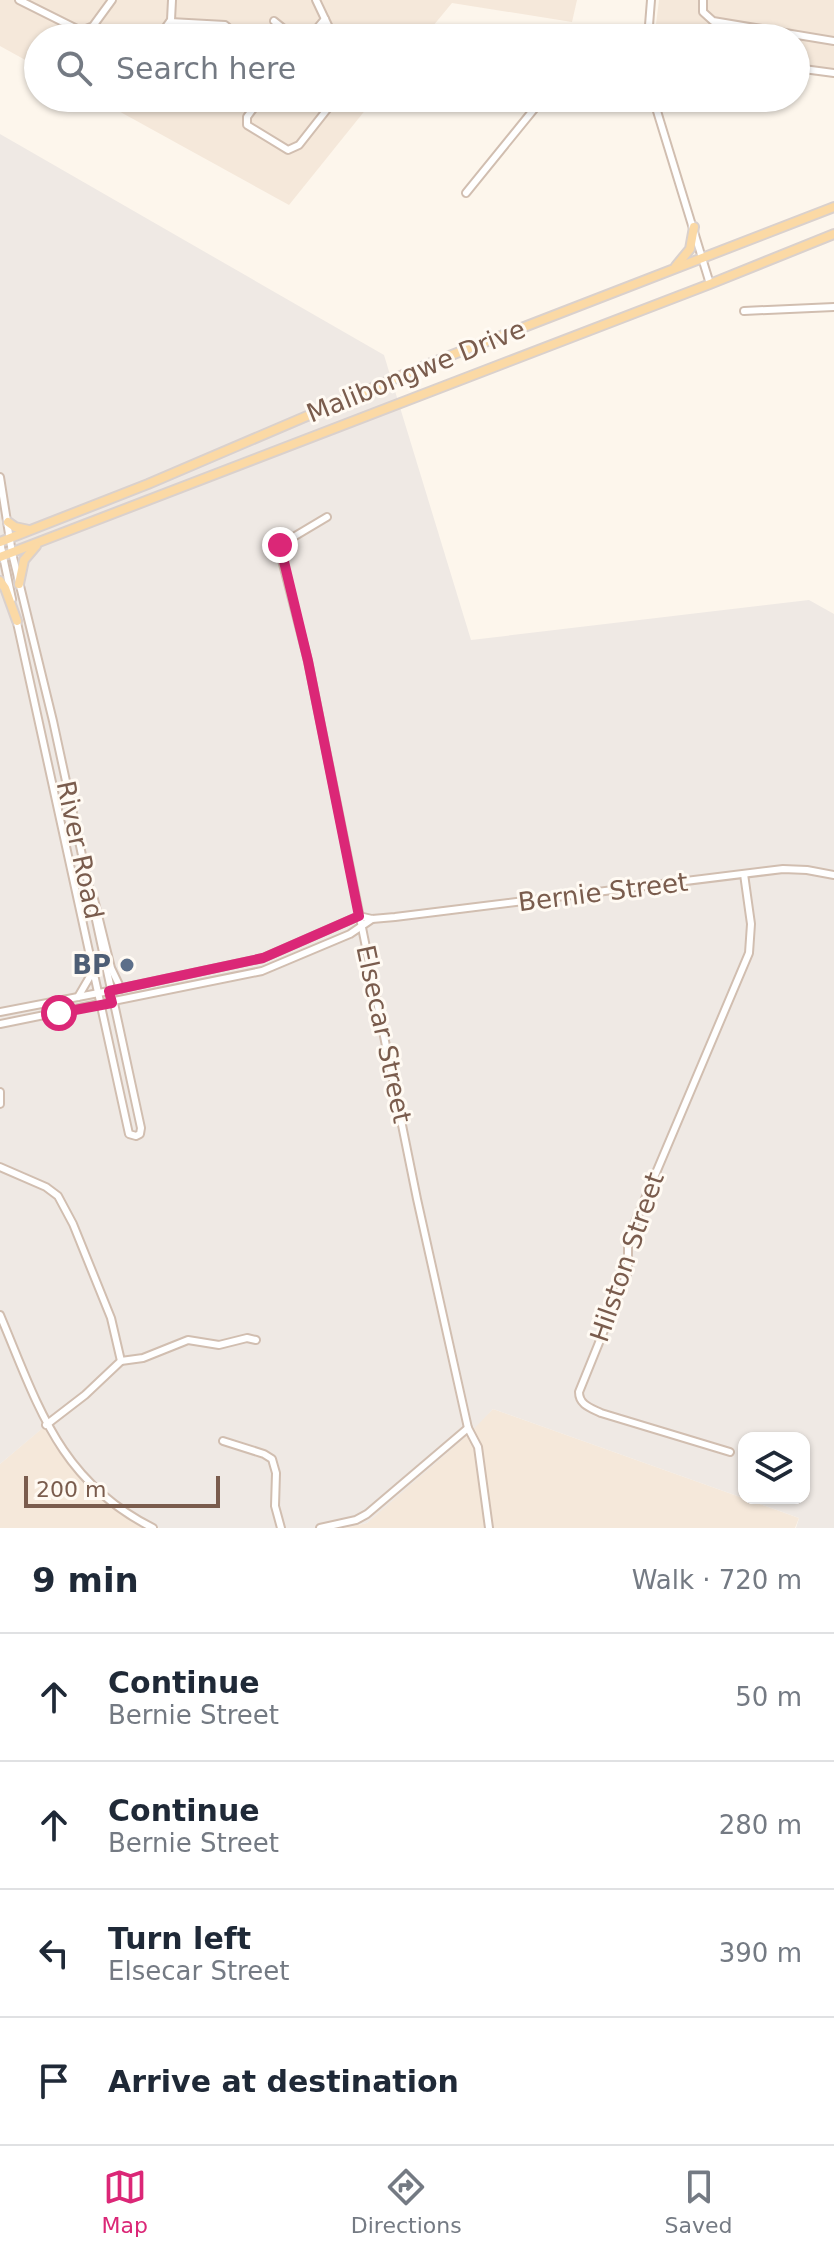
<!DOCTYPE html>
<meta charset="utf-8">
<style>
:root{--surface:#fff;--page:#f2f2f3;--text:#1f2937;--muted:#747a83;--line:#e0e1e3;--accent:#db2777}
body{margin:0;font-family:"DejaVu Sans",sans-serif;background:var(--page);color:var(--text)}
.controls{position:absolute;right:24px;bottom:24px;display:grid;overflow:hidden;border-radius:16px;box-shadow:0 2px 6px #0004}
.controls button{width:72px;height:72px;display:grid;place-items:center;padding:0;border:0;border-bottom:2px solid var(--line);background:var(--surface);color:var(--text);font:40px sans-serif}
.scale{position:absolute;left:24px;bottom:20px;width:196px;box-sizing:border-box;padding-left:8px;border:4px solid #7a5c4d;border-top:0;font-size:22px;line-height:28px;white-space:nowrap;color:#7a5c4d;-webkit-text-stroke:6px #fffaf3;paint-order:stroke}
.stop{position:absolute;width:24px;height:24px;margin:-18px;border:6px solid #db2777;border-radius:50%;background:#fff}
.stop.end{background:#db2777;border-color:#fff;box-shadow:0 2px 8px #0008}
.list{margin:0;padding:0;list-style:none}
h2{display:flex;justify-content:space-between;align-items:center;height:104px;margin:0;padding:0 32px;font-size:34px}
h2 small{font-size:26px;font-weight:400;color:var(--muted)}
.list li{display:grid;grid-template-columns:52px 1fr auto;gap:24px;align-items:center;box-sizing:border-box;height:128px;padding:0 32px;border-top:2px solid var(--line)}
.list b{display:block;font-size:30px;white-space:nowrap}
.list p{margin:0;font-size:26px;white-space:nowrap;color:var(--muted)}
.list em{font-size:26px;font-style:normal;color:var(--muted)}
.icon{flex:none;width:44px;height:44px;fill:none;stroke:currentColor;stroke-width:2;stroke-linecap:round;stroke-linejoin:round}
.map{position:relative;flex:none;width:834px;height:1528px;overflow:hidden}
.search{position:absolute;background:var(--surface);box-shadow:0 2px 6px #0004;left:24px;right:24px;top:24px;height:88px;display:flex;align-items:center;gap:20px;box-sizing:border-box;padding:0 28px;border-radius:44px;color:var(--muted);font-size:30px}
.sheet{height:616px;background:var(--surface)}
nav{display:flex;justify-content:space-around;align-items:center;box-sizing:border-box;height:112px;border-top:2px solid var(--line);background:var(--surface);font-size:22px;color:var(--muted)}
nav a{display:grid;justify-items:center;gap:4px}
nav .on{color:var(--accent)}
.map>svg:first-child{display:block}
</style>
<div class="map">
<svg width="834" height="1528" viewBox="0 0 834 1528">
<rect width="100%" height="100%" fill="#fdf6ec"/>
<g fill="#f5e8da">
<polygon points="0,0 577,0 572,22 452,3 423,38 38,38 38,67 0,46"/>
<polygon points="659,0 834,0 834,70 796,64 796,38 660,38 655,32"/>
<polygon points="95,98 375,98 289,205"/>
<polygon points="493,1409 799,1518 795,1528 343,1528 367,1523"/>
<polygon points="46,1425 154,1528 0,1528 0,1464"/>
</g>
<path fill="#efe9e4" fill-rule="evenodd" d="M0,134L384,355L471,640L809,600L834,614V1528H796L799,1518L493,1409L468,1435L367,1523L343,1528H159L131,1513L103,1491L44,1427L0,1464ZM744,1438H804V1498H744Z"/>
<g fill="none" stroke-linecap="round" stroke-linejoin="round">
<g stroke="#d1beb0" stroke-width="10">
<g id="minor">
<polyline points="19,0 81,31 93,26 112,0"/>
<polyline points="316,0 334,38"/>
<polyline points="703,0 703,12 713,21 834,41"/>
<polyline points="274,21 295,38"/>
<polyline points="170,22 225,25 231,30 232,38"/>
<polyline points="158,38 171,20 172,0"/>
<polyline points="309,38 325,19"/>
<polyline points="592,38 604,35 618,38"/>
<polyline points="648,38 651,0"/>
<polyline points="796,68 834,73"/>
<polyline points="261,98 247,117 247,125 288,150 299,145 336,98"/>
<polyline points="653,98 710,284"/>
<polyline points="466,193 543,98"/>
<polyline points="744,311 834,307"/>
<polyline points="0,477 12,553 53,721 141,1128 140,1134 136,1136 129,1134 16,618"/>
<polyline points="327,517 280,545 282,560 308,661 417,1199 468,1428 478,1447 489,1528"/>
<polyline points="0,542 12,599"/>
<polyline points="94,899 111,968 121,989"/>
<polyline points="78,997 92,973"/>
<polyline points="0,1012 109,991 263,958 359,916 372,919 395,917 783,869 807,870 834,875"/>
<polyline points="0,1024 262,971 350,934 372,919"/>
<polyline points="0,1092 0,1104"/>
<polyline points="0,1167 46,1187 58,1196 73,1224 111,1318 121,1361 85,1395 46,1425"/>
<path d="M0,1315C38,1405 59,1481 153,1528"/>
<polyline points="121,1361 143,1358 188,1340 219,1345 247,1338 256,1340"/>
<polyline points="223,1441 264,1454 272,1459 276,1473 275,1506 281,1528"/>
<path d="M730,1452L601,1413C591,1408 579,1405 579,1392L628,1271V1239L749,953L751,924L744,874"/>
<polyline points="320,1528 356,1520 367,1514 468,1428"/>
</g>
</g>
<g stroke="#dad1cd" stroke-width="12">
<g id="major">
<polyline points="676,266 690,249 694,227"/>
<polyline points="8,522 15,527 29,530"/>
<polyline points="0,542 148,484 431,363 834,207"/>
<polyline points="0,557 710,284 834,234"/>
<polyline points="0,581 5,588 17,621"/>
<polyline points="19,584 24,560 36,546"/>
</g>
</g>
<use href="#minor" stroke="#fff" stroke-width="6"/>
<use href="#major" stroke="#fbd9a5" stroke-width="8"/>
</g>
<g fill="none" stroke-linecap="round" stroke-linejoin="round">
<polyline stroke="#db2777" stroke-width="10" points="59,1013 112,1003 109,991 263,958 359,916 308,661 280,545"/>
</g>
<circle fill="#5c6f8a" stroke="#fffaf3" stroke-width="3" cx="127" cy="965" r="8"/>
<g text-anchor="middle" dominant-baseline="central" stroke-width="6" stroke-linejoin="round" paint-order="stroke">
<g font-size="26" fill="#7a5c4d" stroke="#fffaf3">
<text transform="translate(416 371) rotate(-22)">Malibongwe Drive</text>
<text transform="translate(80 850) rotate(78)">River Road</text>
<text transform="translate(603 892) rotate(-7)">Bernie Street</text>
<text transform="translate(384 1034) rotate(78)">Elsecar Street</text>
<text transform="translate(627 1257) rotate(-71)">Hilston Street</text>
</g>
<g font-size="26" font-weight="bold" fill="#4e5e75" stroke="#fffaf3" text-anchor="end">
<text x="111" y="965">BP</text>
</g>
</g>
</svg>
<div class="controls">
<button><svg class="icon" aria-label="layers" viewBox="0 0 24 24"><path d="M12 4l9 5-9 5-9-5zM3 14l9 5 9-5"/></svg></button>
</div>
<div class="scale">200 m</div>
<div class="stop" style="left:59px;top:1013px"></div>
<div class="stop end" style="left:280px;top:545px"></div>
<div class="search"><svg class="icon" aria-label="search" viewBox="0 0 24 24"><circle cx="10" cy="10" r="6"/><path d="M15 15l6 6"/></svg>Search here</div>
</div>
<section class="sheet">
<h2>9 min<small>Walk · 720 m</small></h2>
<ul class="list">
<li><svg class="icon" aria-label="ahead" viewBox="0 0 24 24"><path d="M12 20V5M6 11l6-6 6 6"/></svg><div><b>Continue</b><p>Bernie Street</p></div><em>50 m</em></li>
<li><svg class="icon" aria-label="ahead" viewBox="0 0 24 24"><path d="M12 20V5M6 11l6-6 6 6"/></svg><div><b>Continue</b><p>Bernie Street</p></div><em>280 m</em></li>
<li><svg class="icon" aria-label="left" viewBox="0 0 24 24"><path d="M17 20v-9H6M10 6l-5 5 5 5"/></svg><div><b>Turn left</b><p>Elsecar Street</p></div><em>390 m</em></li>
<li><svg class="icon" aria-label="arrive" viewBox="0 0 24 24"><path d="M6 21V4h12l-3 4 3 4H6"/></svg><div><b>Arrive at destination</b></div></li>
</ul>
</section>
<nav>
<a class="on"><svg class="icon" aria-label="map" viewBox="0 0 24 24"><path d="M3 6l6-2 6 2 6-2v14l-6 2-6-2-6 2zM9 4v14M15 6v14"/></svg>Map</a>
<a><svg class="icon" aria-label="directions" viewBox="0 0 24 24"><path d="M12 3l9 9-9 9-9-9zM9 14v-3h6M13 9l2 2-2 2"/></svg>Directions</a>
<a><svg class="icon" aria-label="saved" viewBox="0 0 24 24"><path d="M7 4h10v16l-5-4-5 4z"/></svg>Saved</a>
</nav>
